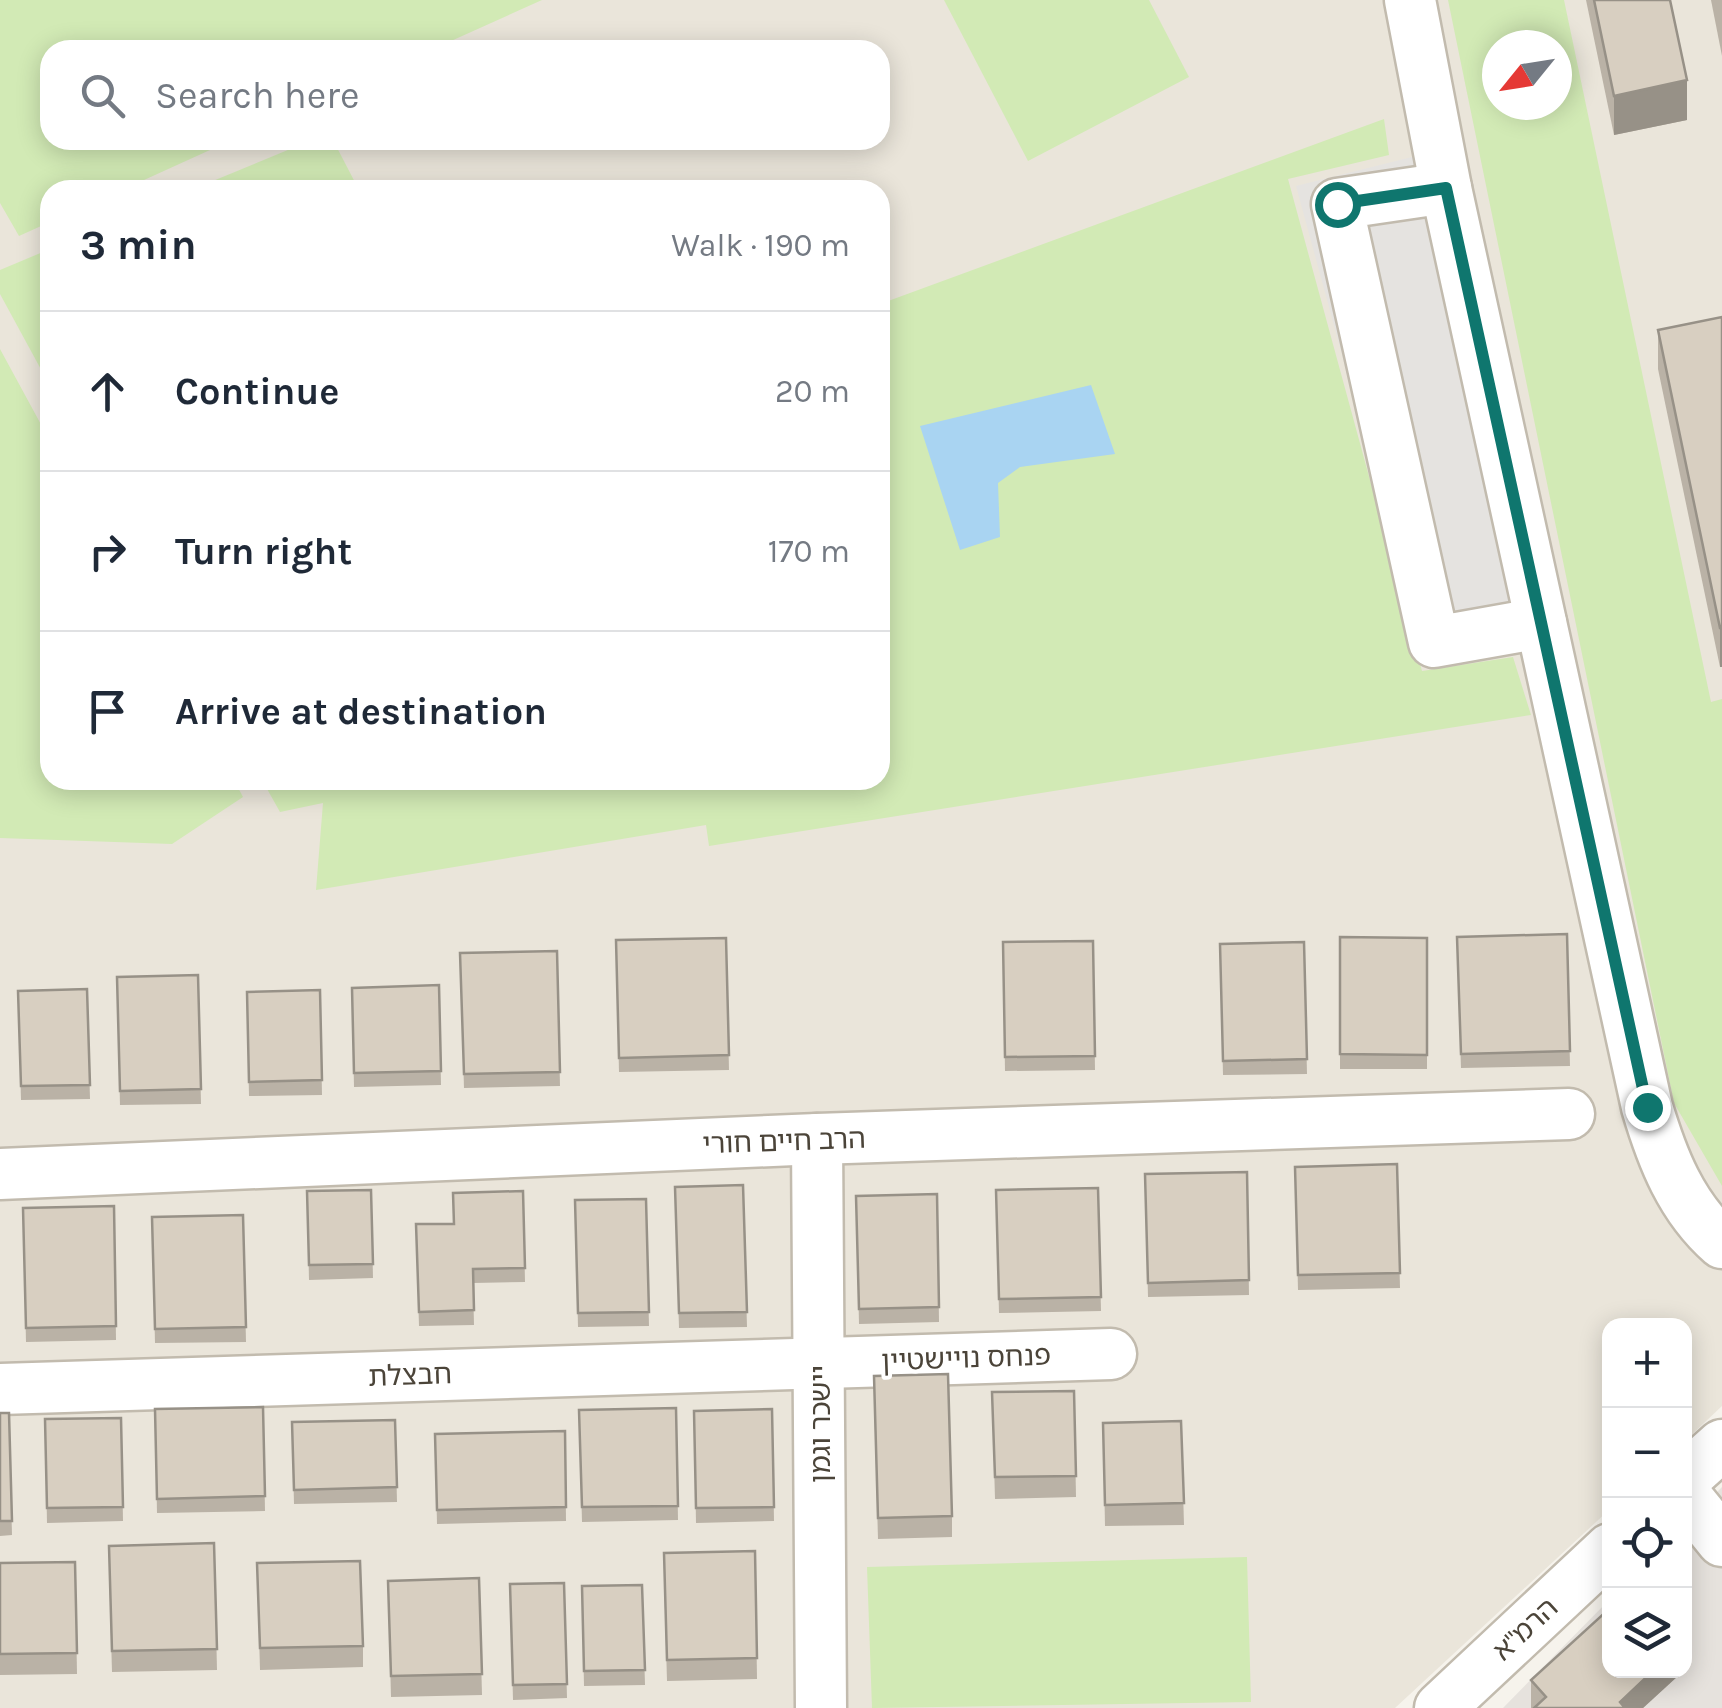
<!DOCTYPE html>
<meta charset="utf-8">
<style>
:root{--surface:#fff;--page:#f2f2f3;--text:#1f2937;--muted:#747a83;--line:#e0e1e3}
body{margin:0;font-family:Karla,"Noto Sans Hebrew",sans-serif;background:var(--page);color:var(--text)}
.controls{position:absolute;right:30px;bottom:30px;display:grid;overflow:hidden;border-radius:20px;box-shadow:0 5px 25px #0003}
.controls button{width:90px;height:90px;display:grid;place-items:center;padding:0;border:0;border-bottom:2px solid var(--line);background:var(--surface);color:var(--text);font:50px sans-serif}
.compass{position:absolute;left:1482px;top:30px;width:90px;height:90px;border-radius:50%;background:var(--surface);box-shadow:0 5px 25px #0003;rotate:240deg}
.stop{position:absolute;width:30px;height:30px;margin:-22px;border:8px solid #0f766e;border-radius:50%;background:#fff}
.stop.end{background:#0f766e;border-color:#fff;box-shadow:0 2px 10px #0008}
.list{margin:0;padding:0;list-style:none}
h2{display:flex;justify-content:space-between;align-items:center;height:130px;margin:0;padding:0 40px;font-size:42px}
h2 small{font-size:32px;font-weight:400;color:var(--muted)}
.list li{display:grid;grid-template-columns:65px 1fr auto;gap:30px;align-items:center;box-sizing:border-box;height:160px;padding:0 40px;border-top:2px solid var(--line)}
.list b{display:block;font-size:38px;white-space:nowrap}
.list em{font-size:32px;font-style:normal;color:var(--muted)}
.icon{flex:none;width:55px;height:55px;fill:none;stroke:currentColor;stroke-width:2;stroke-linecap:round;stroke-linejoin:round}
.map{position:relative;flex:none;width:1722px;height:1708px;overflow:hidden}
.search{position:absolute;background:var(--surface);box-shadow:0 5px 25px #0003;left:40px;top:40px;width:850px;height:110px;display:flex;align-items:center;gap:25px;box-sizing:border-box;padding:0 35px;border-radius:30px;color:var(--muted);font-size:38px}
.panel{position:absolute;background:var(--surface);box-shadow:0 5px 25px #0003;left:40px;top:180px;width:850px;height:610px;border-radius:30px}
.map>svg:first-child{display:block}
</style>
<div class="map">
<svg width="1722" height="1708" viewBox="0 0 1722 1708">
<rect width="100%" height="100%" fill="#f6f3ec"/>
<path fill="#eae5da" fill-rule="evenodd" d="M0,0H1722V1406L1685,1441L1684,1326H1610L1609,1510L1395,1708H0ZM1497,45H1557V105H1497ZM50,50H880V140H50ZM50,190H880V780H50Z"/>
<polygon fill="#e6e2dd" points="1722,1487 1722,1708 1503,1708 1609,1600 1610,1670 1684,1670 1685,1525"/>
<g fill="#d2eab5" fill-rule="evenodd">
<polygon points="0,0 542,0 431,50 50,50 50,140 232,140 122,190 50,190 50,222 19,236 0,203"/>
<polygon points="944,0 1149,0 1189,77 1028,161"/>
<path d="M1448,0H1564L1711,702L1722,699V1186L1674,1103ZM1497,45H1557V105H1497Z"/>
<polygon points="1384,119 1389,155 1288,179 1422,671 1513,657 1531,715 709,846 706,825 316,890 323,803 280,812 262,780 880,780 880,304"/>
<polygon points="312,140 333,140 359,190 191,190"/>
<polygon points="50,249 50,386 0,294 0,270"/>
<polygon points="0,349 50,441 50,780 234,780 243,797 172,844 0,838"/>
<polygon points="1247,1557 1251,1702 872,1708 867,1567"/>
</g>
<polygon fill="#e5e3e0" points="1428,153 1533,643 1426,663 1296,186"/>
<polygon fill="#a9d4f2" points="1091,385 1115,454 1020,467 998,483 1000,537 960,550 920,426"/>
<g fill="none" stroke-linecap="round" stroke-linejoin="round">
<g stroke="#c2bbae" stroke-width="55">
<g id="minor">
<path d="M1410,0L1446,188L1647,1107C1662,1158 1681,1207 1722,1243"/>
<polyline points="1446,188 1337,204 1434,642 1541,623"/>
<polyline points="817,1139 821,1708"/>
<polyline points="0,1174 817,1139 1569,1114"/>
<polyline points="0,1389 1111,1354"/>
<polyline points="1684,1479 1722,1445"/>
<polyline points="1684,1494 1722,1541"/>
<polyline points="1440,1708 1610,1549"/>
</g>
</g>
<use href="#minor" stroke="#fff" stroke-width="50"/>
</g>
<g fill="#bab2a6">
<polygon points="1586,0 1670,0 1687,120 1614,135"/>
<polygon points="1711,0 1722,0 1722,56"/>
<polygon points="1722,317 1720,667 1658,369 1658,330"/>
<polygon points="1567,934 1570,1066 1461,1068 1457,937"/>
<polygon points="1340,937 1427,938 1427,1069 1340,1069"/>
<polygon points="726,938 729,1070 619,1072 616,940"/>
<polygon points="1093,941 1095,1070 1005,1071 1003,942"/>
<polygon points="1304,942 1307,1074 1223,1075 1220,944"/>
<polygon points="557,951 560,1086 464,1088 460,953"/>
<polygon points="198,975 201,1104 120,1105 117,977"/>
<polygon points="439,985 441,1085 354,1087 352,988"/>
<polygon points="87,989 90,1099 21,1100 18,991"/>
<polygon points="320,990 322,1095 249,1096 247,992"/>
<polygon points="1397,1164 1400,1288 1298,1290 1295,1167"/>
<polygon points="1247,1172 1249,1295 1148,1297 1145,1174"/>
<polygon points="743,1185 747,1327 679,1328 675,1187"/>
<polygon points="1098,1188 1101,1311 999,1313 996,1190"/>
<polygon points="371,1190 373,1278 309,1280 307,1191"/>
<polygon points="523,1191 525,1282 473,1283 474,1325 419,1326 416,1224 454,1224"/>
<polygon points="937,1194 939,1322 859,1324 856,1196"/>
<polygon points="646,1199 649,1326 578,1327 575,1200"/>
<polygon points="114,1206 116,1340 26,1342 23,1208"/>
<polygon points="243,1215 246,1342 155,1343 152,1217"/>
<polygon points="1074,1391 1076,1497 995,1499 992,1392"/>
<polygon points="874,1397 952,1516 952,1537 878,1539"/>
<polygon points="263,1407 265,1511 157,1513 155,1409"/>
<polygon points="676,1408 678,1520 582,1522 579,1410"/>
<polygon points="772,1409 774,1521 696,1523 694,1411"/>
<polygon points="0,1413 9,1413 12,1535 0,1536"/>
<polygon points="121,1418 123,1521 47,1523 45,1419"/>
<polygon points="395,1420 397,1502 294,1504 292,1422"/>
<polygon points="1181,1421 1184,1525 1105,1526 1103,1423"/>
<polygon points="565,1431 566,1521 437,1524 435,1434"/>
<polygon points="214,1543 217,1670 112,1672 109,1567"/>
<polygon points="755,1551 757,1679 667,1681 664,1575"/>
<polygon points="75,1562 77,1674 0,1675 0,1563"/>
<polygon points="257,1563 363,1646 363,1667 260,1670"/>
<polygon points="479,1578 482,1695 391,1697 388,1581"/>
<polygon points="564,1583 567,1698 513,1700 510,1584"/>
<polygon points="642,1585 645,1685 584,1686 582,1586"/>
<polygon points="1679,1670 1679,1675 1643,1708 1531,1708 1531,1680"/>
</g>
<g fill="#979187">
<polygon points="1687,80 1687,120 1614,135 1614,96"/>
<rect x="1720" y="628" width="2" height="39"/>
<polygon points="1654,1670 1679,1670 1679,1675 1643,1708 1620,1708 1620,1702"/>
</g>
<g fill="#d8cfc1" stroke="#979187" stroke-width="2.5">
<polygon points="1594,0 1670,0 1687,80 1614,96"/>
<polygon points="1722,317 1722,628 1720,628 1658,330"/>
<polygon points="1567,934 1570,1051 1461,1054 1457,937"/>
<polygon points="1340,937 1427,938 1427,1055 1340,1054"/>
<polygon points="726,938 729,1055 619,1058 616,940"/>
<polygon points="1093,941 1095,1056 1005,1057 1003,942"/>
<polygon points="1304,942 1307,1059 1223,1061 1220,944"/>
<polygon points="557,951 560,1072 464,1074 460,953"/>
<polygon points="198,975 201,1089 120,1091 117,977"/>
<polygon points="439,985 441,1071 354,1073 352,988"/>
<polygon points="87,989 90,1085 21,1086 18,991"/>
<polygon points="320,990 322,1080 249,1082 247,992"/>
<polygon points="1397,1164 1400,1273 1298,1275 1295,1167"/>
<polygon points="1247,1172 1249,1280 1148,1283 1145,1174"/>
<polygon points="743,1185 747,1312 679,1313 675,1187"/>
<polygon points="1098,1188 1101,1297 999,1299 996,1190"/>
<polygon points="371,1190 373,1264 309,1265 307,1191"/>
<polygon points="523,1191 525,1268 473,1269 474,1310 419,1312 416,1224 454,1224 453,1193"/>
<polygon points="937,1194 939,1307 859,1309 856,1196"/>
<polygon points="646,1199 649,1312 578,1313 575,1200"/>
<polygon points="114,1206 116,1326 26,1328 23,1208"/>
<polygon points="243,1215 246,1327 155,1329 152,1217"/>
<polygon points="948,1374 952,1516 878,1518 874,1376"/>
<polygon points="1074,1391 1076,1476 995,1477 992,1392"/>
<polygon points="263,1407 265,1496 157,1499 155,1409"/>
<polygon points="676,1408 678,1506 582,1507 579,1410"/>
<polygon points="772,1409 774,1507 696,1508 694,1411"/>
<polygon points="0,1413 9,1413 12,1521 0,1521"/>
<polygon points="121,1418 123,1507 47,1508 45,1419"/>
<polygon points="395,1420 397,1487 294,1490 292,1422"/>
<polygon points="1181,1421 1184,1503 1105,1505 1103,1423"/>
<polygon points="565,1431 566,1507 437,1510 435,1434"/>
<polygon points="214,1543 217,1649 112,1651 109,1546"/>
<polygon points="755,1551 757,1658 667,1660 664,1553"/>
<polygon points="360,1561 363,1646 260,1648 257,1563"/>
<polygon points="75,1562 77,1653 0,1654 0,1563"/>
<polygon points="479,1578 482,1674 391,1676 388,1581"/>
<polygon points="564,1583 567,1684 513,1685 510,1584"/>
<polygon points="642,1585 645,1670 584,1671 582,1586"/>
<polygon points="1610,1608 1610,1670 1654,1670 1620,1702 1625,1708 1534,1708 1546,1697 1531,1680"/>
</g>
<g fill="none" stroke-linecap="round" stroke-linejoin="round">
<polyline stroke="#0f766e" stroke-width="12" points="1337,204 1446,188 1647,1107"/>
</g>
<g text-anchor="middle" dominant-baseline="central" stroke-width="8" stroke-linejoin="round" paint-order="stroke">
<g font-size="28" fill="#4b4439" stroke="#fff">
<text transform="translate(784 1141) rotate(-2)">הרב חיים חורי</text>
<text transform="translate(966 1358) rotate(-2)">פנחס נויישטיין</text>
<text transform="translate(410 1375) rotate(-2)">חבצלת</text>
<text transform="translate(820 1424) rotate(-90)">יישכר וגמן</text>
<text transform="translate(1525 1629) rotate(-43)">הרמ"א</text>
</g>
</g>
</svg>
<div class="controls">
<button>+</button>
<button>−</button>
<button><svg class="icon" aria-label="locate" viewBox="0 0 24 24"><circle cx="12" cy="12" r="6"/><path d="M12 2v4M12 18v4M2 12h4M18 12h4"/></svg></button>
<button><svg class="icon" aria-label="layers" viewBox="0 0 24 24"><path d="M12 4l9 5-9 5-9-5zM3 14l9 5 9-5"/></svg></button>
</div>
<svg class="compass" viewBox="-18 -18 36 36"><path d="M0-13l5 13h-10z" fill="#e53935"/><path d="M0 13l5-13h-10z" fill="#747a83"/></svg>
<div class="stop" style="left:1337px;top:204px"></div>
<div class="stop end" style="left:1647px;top:1107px"></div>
<div class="search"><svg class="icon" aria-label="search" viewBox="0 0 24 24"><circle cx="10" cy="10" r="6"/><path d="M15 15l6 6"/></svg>Search here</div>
<section class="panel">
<h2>3 min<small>Walk · 190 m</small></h2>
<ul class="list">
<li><svg class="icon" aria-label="ahead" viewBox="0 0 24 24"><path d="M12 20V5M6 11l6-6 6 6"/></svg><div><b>Continue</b></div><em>20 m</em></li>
<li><svg class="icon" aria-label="right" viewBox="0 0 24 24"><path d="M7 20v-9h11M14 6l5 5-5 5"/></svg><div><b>Turn right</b></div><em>170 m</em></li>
<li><svg class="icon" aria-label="arrive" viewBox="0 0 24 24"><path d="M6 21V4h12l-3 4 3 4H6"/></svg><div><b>Arrive at destination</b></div></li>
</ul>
</section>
</div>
